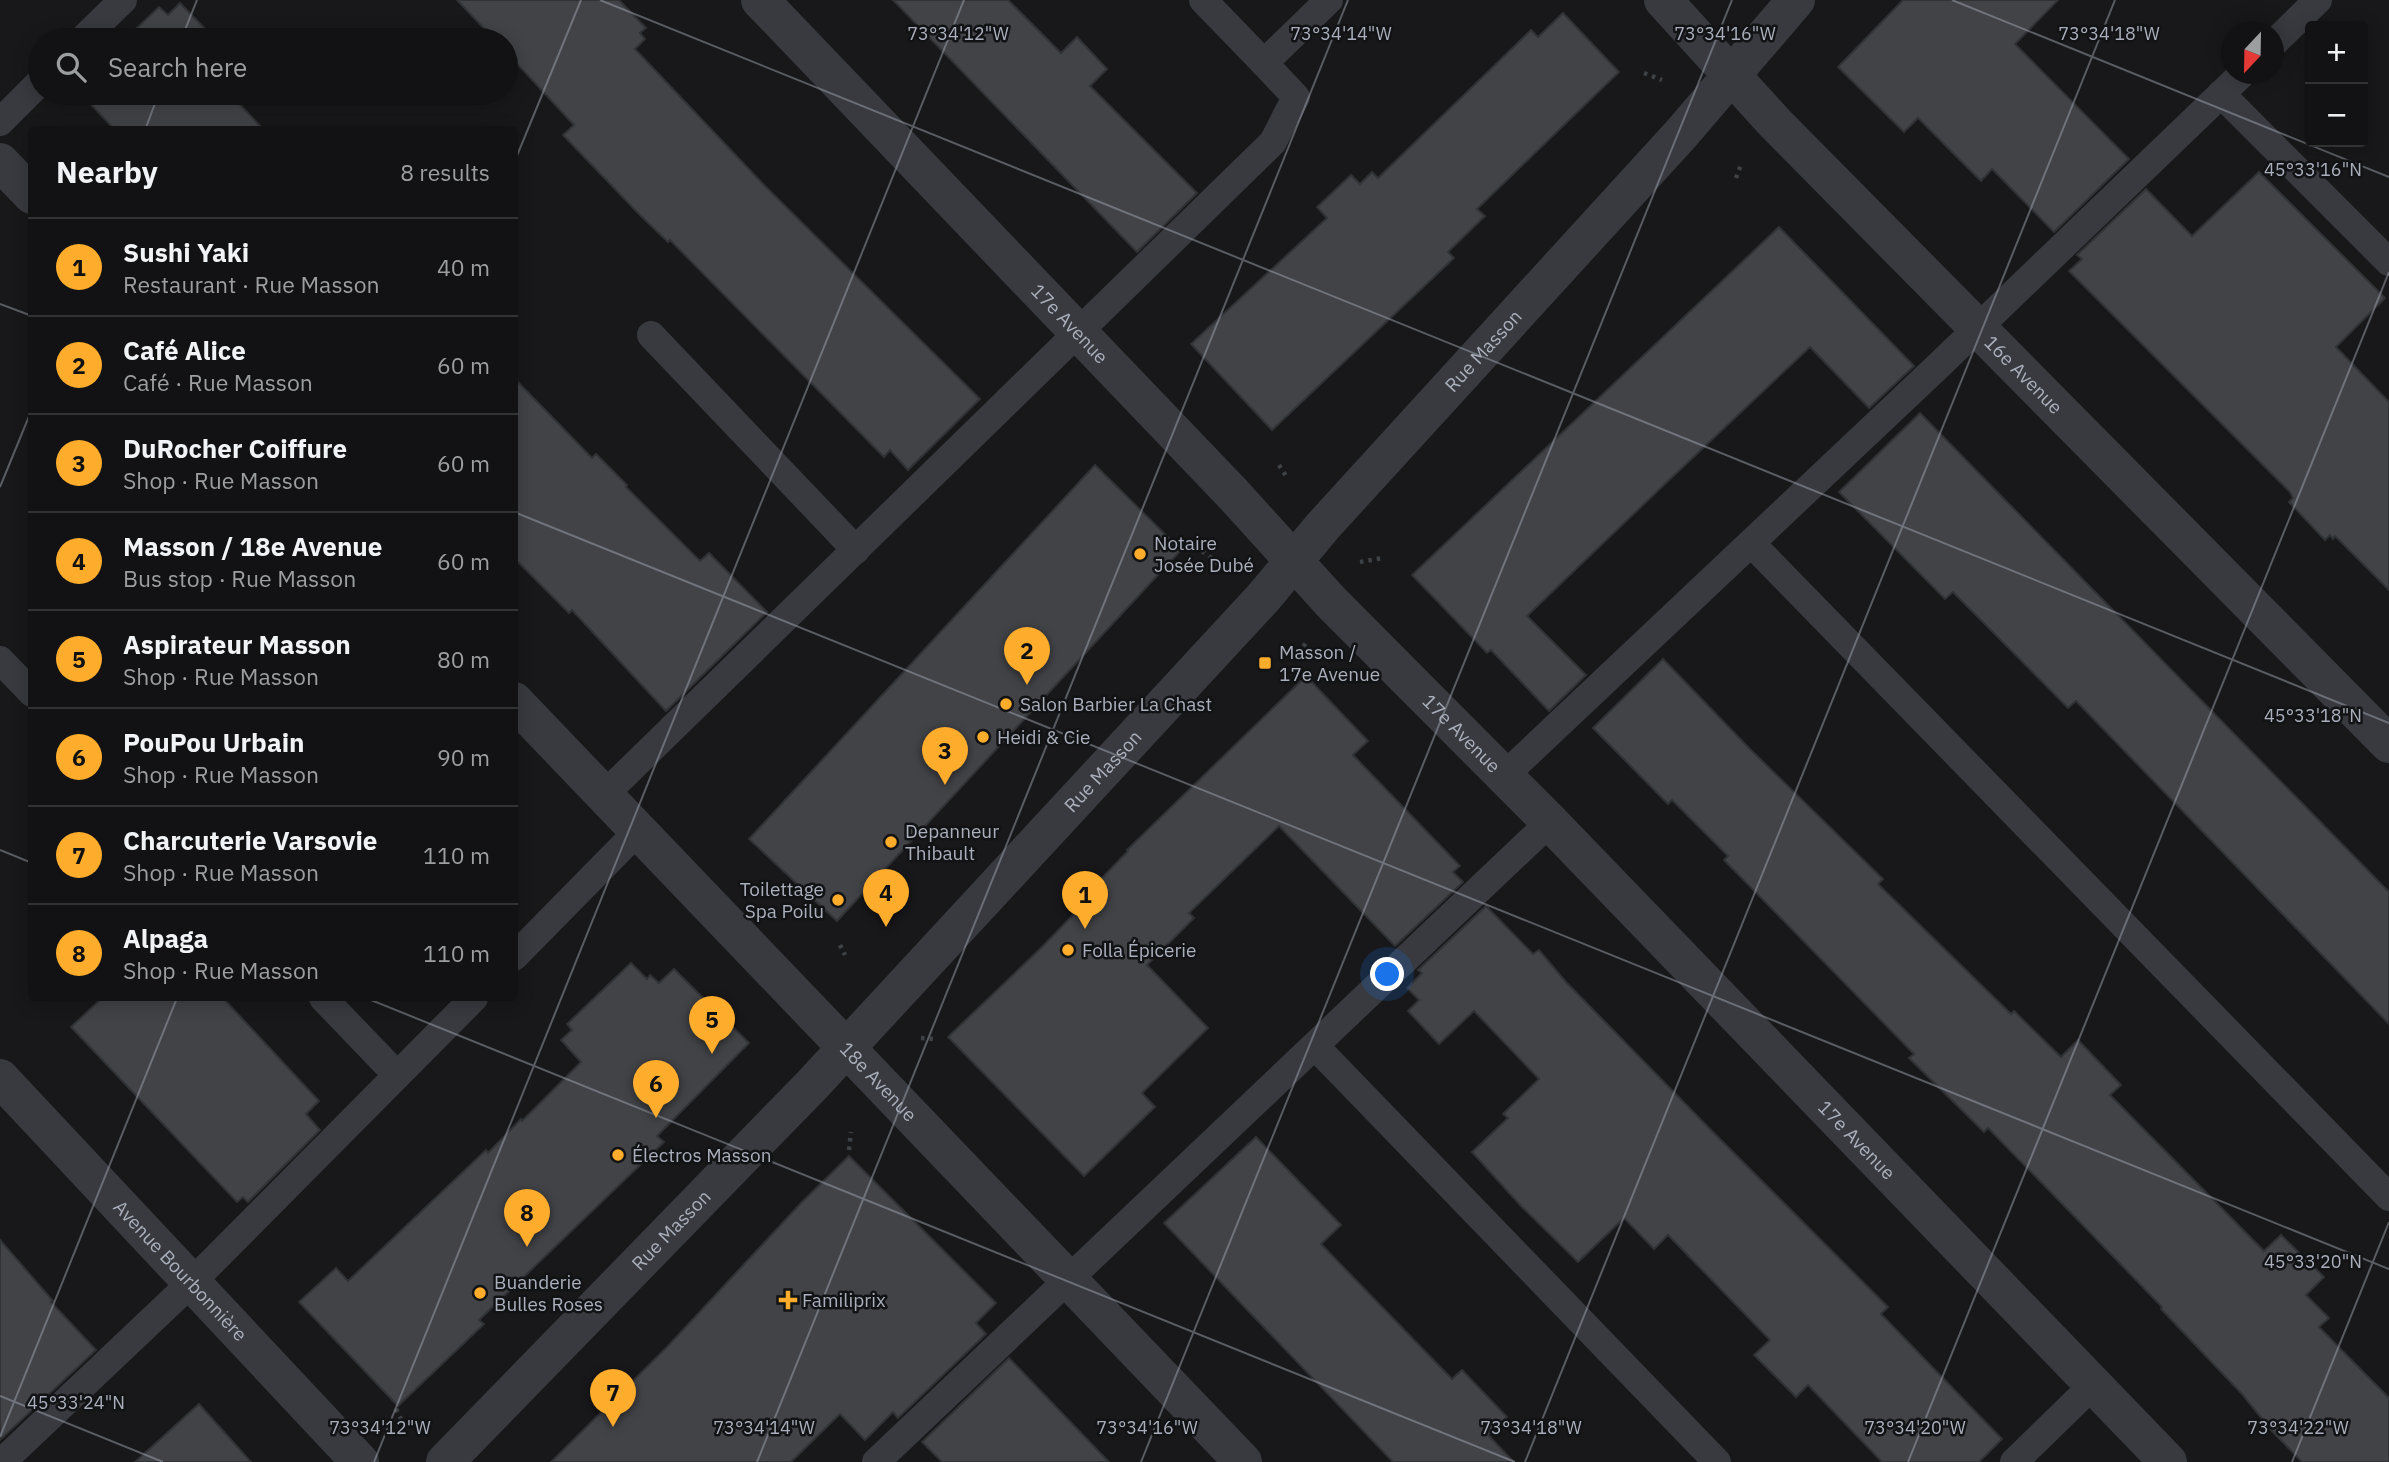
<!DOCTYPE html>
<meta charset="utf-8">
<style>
:root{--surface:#121214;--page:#1b1b1d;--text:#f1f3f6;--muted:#9c9ea0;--line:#313234;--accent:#feac2b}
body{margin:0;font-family:"IBM Plex Sans",sans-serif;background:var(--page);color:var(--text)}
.controls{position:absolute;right:21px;top:21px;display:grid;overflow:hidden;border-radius:7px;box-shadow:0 4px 18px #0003}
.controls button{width:63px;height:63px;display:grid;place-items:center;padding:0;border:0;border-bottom:2px solid var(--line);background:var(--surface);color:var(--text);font:35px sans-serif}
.compass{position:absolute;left:2221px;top:21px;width:63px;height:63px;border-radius:50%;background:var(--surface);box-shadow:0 4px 18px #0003;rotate:202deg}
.you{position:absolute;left:1388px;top:975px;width:24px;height:24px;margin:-18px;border:5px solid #fff;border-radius:50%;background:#1a73e8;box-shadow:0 0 0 10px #1a73e833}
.badge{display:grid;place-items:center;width:46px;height:46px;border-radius:50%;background:var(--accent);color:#111;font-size:23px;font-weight:700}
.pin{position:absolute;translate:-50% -58px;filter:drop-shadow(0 2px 4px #0008)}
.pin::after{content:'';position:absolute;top:37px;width:24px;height:21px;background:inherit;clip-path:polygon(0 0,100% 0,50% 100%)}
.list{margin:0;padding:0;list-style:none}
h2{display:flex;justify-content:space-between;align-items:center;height:91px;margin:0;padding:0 28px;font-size:30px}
h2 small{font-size:23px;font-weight:400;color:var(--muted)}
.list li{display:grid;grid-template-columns:46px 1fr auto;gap:21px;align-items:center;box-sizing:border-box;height:98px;padding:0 28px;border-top:2px solid var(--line)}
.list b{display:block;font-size:26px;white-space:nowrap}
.list p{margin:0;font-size:23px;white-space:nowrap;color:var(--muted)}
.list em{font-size:23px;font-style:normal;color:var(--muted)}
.icon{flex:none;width:38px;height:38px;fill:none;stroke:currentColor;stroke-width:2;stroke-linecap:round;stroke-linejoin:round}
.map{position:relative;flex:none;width:2389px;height:1462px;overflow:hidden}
.search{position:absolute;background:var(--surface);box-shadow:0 4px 18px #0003;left:28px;top:28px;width:490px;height:77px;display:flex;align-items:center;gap:18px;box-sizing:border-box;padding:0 24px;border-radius:38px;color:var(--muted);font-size:26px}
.panel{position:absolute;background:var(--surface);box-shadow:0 4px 18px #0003;left:28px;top:126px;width:490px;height:875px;border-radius:7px}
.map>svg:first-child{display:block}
</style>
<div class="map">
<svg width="2389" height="1462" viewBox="0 0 2389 1462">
<rect width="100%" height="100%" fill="#18181a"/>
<g fill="#414347" stroke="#313236" stroke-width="2">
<polygon points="457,0 619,0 646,28 640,33 645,39 635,49 765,186 980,399 908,470 890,450 884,457 670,240 668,242 639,214 563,135 574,125 506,52 506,40 495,40"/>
<polygon points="893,0 1008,0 1061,53 1077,37 1107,69 1090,86 1197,193 1137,252"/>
<polygon points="1903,0 2058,0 2015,44 2129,159 2054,232 1992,169 1981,181 1918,118 1904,132 1838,67"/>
<polygon points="180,3 216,40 124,40 159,7 168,15"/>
<polygon points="1563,13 1619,72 1477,209 1485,216 1448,252 1454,258 1272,430 1191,344 1327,218 1317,207 1351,175 1360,184 1372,172 1378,178 1531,30 1538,37"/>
<polygon points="80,93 229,93 264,130 115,130"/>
<polygon points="2259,172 2385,298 2336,347 2389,402 2389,590 2335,536 2333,539 2330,535 2325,540 2289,502 2293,498 2290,492 2069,271 2082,259 2077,255 2146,189 2192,236"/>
<polygon points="1779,227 1914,366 1869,408 1810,347 1667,482 1527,616 1586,675 1549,711 1491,650 1487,653 1412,575"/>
<polygon points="514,378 592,458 596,454 627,485 626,487 700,561 709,553 767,612 666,711 572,610 569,613 514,558"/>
<polygon points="1920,413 2389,892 2389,1024 2076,701 2068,708 1953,592 1945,599 1839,492"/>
<polygon points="1095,465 1181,550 837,921 749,839"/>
<polygon points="1663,659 1749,748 1883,879 1878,884 2011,1014 2014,1011 2061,1057 2078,1040 2121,1085 2110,1095 2264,1251 2281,1235 2324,1277 2306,1295 2329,1318 2319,1327 2389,1398 2389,1462 2302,1462 2272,1431 2242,1394 2161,1309 2162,1307 2074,1216 1988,1128 1984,1132 1909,1058 1914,1054 1724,860 1728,856 1672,800 1668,804 1593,728"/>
<polygon points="1306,676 1368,741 1353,755 1460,866 1453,872 1463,882 1395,946 1279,826 1189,913 1194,918 1147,965 1208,1028 1142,1093 1155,1107 1084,1176 948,1037 1041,948 1099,888 1096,884 1128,851 1127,850"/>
<polygon points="1486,906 1533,954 1539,950 1566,982 1712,1131 1888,1307 1881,1314 2002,1439 1979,1462 1882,1462 1808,1385 1796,1397 1754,1355 1770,1340 1668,1235 1654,1249 1624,1218 1578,1262 1521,1206 1472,1152 1508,1118 1503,1114 1539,1079 1474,1011 1439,1044 1408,1011 1419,1000 1407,988 1422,973 1418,970"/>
<polygon points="631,963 647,979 650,975 659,983 674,969 749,1043 657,1136 664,1142 479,1320 484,1324 398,1406 299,1302 336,1268 348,1281 486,1150 488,1153 521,1119 522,1121 581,1062 561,1040 572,1030 567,1024"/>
<polygon points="102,998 223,998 319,1101 306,1114 320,1130 248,1202 243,1197 237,1202 71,1027"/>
<polygon points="1256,1137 1341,1225 1321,1244 1452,1379 1462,1370 1507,1417 1488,1435 1514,1462 1393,1462 1164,1223"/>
<polygon points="849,1156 996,1303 976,1323 986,1334 898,1418 893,1412 865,1440 840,1414 791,1462 551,1462 668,1346 801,1203"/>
<polygon points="0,1240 53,1301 51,1302 96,1350 0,1440"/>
<polygon points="1009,1358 1109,1462 942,1462 922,1442"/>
<polygon points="199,1404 251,1462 135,1462"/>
</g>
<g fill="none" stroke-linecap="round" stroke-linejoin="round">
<g stroke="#3e4146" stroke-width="4.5" stroke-dasharray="3.5 5" stroke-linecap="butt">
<polyline points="1644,73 1662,80"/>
<polyline points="1736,178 1741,165"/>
<polyline points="1279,465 1286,476"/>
<polyline points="1202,551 1224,568"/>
<polyline points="1360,562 1383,558"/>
<polyline points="1298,653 1306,643"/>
<polyline points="840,945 845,955"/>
<polyline points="921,1038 934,1039"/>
<polyline points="849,1150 851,1132"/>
<polyline points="396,1409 401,1419"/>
</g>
<g stroke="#383a3f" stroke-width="28">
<polyline points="1203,0 1264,63 1329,0"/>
<polyline points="82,40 123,0"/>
<polyline points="2274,43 2318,0"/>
<polyline points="2221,94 2389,262"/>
<polyline points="0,122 40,82"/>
<polyline points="651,335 856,550"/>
<polyline points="1751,543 2389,1197"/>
<polyline points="0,660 32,693"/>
<polyline points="1505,775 1934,370 2242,74"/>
<polyline points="604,795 1273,142 1296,97 1264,63"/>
<polyline points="514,957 638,831"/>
<polyline points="323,998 397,1075"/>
<polyline points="1315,1046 1717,1462"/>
<polyline points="2,1462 192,1282 474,998"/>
<polyline points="876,1462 1550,822"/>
<polyline points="2014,1462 2093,1385"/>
</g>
<g stroke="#383a3f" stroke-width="38">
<path id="s1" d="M760,0L1233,494L1331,602L1550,822L2168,1462"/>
<path id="s2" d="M1663,0L1775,123L2389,744"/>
<polyline points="0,162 32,195"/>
<path id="s3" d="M514,701L1243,1462"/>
<path id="s4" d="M0,1078L360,1462"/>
</g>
<path stroke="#383a3f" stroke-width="38" id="s5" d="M445,1462L812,1085L1263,598L1323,526L1681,134L1796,0"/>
</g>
<path fill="none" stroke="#a9afbb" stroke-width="2" stroke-opacity="0.45" d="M600,0L2389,723M1952,0L2389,177M181,40L197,0M145,130L159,93M514,163L581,0M0,304L32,316M0,487L32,409M514,512L2389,1269M0,850L32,863M366,998L1515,1462M0,1396L163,1462M0,1437L177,998M374,1462L964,0M757,1462L1348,0M1141,1462L1732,0M1525,1462L2115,0M1908,1462L2389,272M2292,1462L2389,1222"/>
<g fill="#feac2b" stroke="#121315" stroke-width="2.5">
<circle cx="1140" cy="554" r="7"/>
<rect x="1258" y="656" width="14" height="14" rx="3.5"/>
<circle cx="1006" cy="704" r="7"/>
<circle cx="983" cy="737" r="7"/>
<circle cx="891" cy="842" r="7"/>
<circle cx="838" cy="900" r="7"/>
<circle cx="1068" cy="950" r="7"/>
<circle cx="618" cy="1155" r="7"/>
<circle cx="480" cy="1293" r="7"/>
<path d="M784.5 1289.5h7v7h7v7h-7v7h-7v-7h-7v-7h7z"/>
</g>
<g text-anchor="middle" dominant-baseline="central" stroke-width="5" stroke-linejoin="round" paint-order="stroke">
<g font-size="19" fill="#a9afbb" stroke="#121315">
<text stroke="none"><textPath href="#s1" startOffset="448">17e Avenue</textPath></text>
<text stroke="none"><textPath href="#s5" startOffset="1521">Rue Masson</textPath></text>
<text stroke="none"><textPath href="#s2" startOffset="520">16e Avenue</textPath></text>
<text stroke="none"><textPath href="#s1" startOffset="1015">17e Avenue</textPath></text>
<text stroke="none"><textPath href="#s5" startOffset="954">Rue Masson</textPath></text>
<text stroke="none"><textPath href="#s3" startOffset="527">18e Avenue</textPath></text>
<text stroke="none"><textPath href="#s1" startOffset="1582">17e Avenue</textPath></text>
<text stroke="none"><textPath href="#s5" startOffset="324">Rue Masson</textPath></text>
<text stroke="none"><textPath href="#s4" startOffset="264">Avenue Bourbonnière</textPath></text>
</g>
<g font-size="19" fill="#a9afbb" stroke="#121315" text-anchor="start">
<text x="1154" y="543">Notaire<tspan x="1154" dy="22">Josée Dubé</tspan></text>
<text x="1279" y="652">Masson /<tspan x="1279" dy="22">17e Avenue</tspan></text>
<text x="1020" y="704">Salon Barbier La Chast</text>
<text x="997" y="737">Heidi &amp; Cie</text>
<text x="905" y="831">Depanneur<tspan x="905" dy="22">Thibault</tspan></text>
<text x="824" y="889" text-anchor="end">Toilettage<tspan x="824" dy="22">Spa Poilu</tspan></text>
<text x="1082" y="950">Folla Épicerie</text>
<text x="632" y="1155">Électros Masson</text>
<text x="494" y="1282">Buanderie<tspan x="494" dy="22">Bulles Roses</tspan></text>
<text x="802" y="1300">Familiprix</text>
</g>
</g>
<g font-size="18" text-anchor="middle" fill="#a9afbb" stroke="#121315" stroke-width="5" stroke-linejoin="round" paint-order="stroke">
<text x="2109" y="40">73°34'18"W</text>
<text x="958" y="40">73°34'12"W</text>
<text x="1341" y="40">73°34'14"W</text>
<text x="1725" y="40">73°34'16"W</text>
<text x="2313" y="176">45°33'16"N</text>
<text x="2313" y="722">45°33'18"N</text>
<text x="2313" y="1268">45°33'20"N</text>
<text x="76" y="1409">45°33'24"N</text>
<text x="380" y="1434">73°34'12"W</text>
<text x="764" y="1434">73°34'14"W</text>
<text x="1147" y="1434">73°34'16"W</text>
<text x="1531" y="1434">73°34'18"W</text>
<text x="1915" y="1434">73°34'20"W</text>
<text x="2298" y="1434">73°34'22"W</text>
</g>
</svg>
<div class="controls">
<button>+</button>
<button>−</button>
</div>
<svg class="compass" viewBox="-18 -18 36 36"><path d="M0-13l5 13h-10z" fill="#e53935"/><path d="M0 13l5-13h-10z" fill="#9c9ea0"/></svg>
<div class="you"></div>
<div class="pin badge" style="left:1085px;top:929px">1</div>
<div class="pin badge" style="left:1027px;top:685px">2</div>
<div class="pin badge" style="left:945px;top:785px">3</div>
<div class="pin badge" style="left:886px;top:927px">4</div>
<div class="pin badge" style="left:712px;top:1054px">5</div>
<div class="pin badge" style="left:656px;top:1118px">6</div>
<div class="pin badge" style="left:613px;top:1427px">7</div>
<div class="pin badge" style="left:527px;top:1247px">8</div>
<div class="search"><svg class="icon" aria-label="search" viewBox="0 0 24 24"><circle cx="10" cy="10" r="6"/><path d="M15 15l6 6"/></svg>Search here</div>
<section class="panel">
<h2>Nearby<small>8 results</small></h2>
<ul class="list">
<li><span class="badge">1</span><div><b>Sushi Yaki</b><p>Restaurant · Rue Masson</p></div><em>40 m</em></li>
<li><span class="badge">2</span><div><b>Café Alice</b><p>Café · Rue Masson</p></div><em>60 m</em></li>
<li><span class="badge">3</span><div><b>DuRocher Coiffure</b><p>Shop · Rue Masson</p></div><em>60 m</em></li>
<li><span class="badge">4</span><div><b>Masson / 18e Avenue</b><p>Bus stop · Rue Masson</p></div><em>60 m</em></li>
<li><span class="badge">5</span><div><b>Aspirateur Masson</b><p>Shop · Rue Masson</p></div><em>80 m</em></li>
<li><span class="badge">6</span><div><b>PouPou Urbain</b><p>Shop · Rue Masson</p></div><em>90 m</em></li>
<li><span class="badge">7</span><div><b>Charcuterie Varsovie</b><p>Shop · Rue Masson</p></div><em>110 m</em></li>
<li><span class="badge">8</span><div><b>Alpaga</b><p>Shop · Rue Masson</p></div><em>110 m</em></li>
</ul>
</section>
</div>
